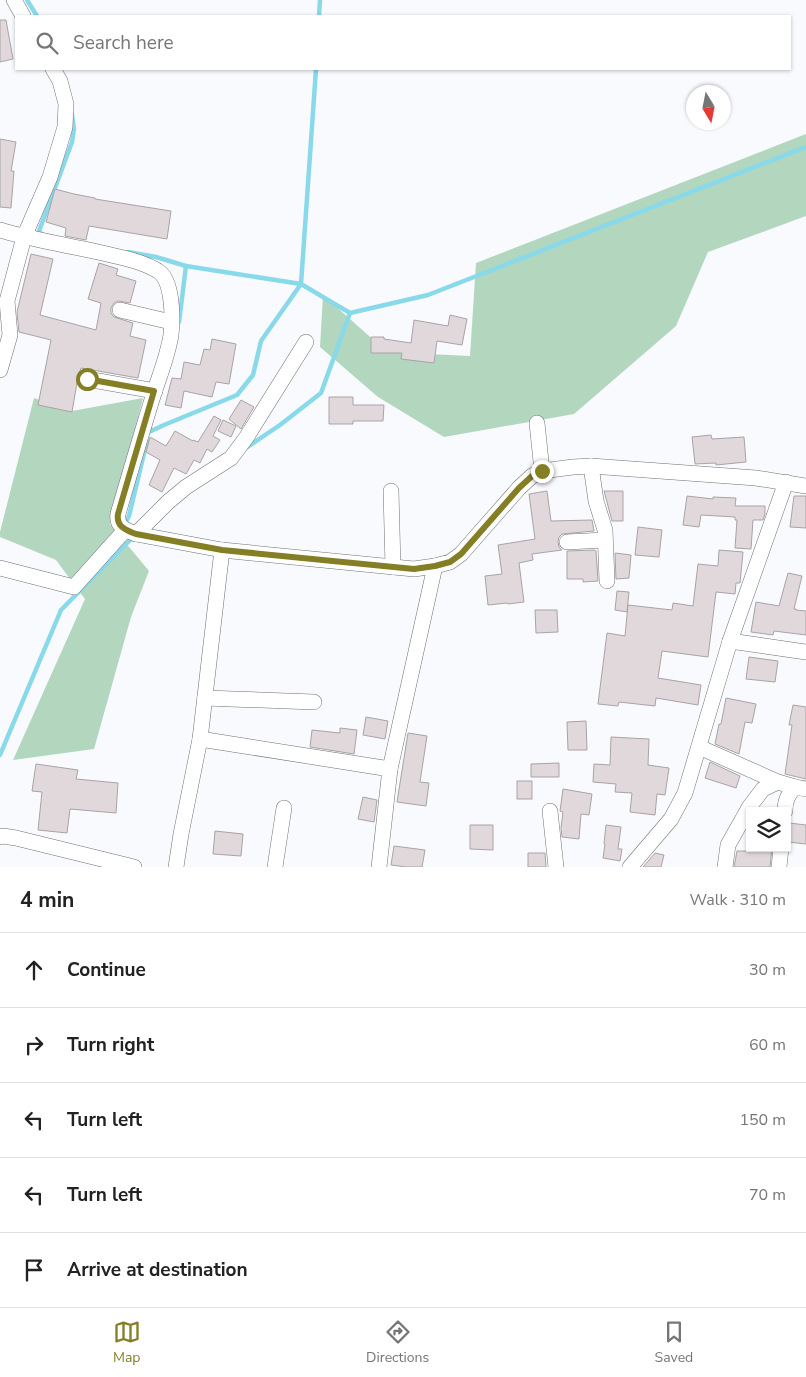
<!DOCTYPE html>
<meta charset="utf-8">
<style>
:root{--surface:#fff;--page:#f6f6f6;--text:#222;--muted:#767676;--line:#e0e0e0;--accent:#847e25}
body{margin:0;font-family:"Nunito Sans",sans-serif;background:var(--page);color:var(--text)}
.controls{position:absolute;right:15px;bottom:15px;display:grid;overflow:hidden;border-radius:0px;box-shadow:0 1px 4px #0004}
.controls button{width:45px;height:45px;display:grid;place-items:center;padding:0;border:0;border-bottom:1px solid var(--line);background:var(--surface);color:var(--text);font:25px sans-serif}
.compass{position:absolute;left:686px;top:85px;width:45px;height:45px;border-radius:50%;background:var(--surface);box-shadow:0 1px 4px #0004;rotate:170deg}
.stop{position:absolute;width:15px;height:15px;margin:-11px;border:4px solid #847e25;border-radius:50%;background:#fff}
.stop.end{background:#847e25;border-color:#fff;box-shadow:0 1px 5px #0008}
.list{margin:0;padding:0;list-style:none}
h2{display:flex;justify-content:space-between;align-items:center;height:65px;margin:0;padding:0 20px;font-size:21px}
h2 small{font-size:16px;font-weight:400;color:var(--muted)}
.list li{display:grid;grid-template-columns:32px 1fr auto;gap:15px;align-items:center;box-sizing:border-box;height:75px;padding:0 20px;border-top:1px solid var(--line)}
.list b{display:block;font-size:19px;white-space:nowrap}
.list em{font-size:16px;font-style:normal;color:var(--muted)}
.icon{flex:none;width:28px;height:28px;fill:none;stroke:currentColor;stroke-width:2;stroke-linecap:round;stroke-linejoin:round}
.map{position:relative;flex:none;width:806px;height:867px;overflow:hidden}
.search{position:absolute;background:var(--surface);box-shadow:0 1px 4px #0004;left:15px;right:15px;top:15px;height:55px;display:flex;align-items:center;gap:12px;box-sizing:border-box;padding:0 18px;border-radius:0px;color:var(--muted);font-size:19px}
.sheet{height:440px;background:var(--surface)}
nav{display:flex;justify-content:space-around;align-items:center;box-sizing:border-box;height:70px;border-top:1px solid var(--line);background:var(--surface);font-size:14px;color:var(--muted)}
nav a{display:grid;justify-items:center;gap:2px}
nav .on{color:var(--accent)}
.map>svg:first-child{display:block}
</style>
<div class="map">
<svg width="806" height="867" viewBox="0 0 806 867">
<rect width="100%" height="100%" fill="#f9fafe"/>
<g fill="#b2d7be">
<polygon points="806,134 806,216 708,252 676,326 574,414 444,437 378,397 320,347 323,295 387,352 470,356 476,263"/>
<polygon points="34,398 72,411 143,398 110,524 149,571 131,617 94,749 13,760 85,599 56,560 0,537 0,532"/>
</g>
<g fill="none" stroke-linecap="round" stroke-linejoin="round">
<g stroke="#88d9e9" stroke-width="4.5">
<polyline points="27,0 37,16"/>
<polyline points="319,16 320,0"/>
<polyline points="44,237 39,231 72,142 74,129 72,115"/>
<polyline points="128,252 156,257 186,266 301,284 350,313 428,295 806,147"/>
<polyline points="179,322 186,266"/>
<polyline points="150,428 149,432 164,425 237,395 253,375 261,341 301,284 316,69"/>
<polyline points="246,448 280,425 321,393 350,313"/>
<polyline points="124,525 129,516 147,441"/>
<polyline points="0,755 61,610 134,536"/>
</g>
</g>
<g fill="#e0d8da" stroke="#aaa3a5">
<polygon points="0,20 6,20 13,59 0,62"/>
<polygon points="0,139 16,142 11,171 14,171 11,208 0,207"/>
<polygon points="55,189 74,194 95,198 95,199 171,211 167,239 89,226 86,240 65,236 66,228 46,222"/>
<polygon points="31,254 53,259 40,315 96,330 101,303 88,299 99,263 118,269 116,275 136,281 130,303 118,301 114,303 111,308 111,313 114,317 133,323 130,336 146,340 138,378 81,368 78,377 72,412 38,405 51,340 19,332 17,312"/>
<polygon points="450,315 467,319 462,345 437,341 434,363 401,359 402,353 371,353 371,337 384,337 384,339 411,343 414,320 448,326"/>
<polygon points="212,339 236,344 229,384 216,382 212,397 184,391 181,408 165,405 172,378 181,379 184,362 200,365 204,349 210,350"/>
<polygon points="329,397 353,397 353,405 384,405 383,421 353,421 353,424 329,424"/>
<polygon points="241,400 254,407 241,429 229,419"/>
<polygon points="214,416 221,420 213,436 220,440 212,452 207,449 200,463 194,460 186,474 174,468 162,492 149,485 160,460 146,452 150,437 166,446 175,431 193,441 193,440 198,442"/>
<polygon points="223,420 236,426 231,437 218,431"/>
<polygon points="711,435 712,439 744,437 746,462 716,465 716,463 695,464 692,437"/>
<polygon points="547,491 551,521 592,520 594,531 562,534 559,537 558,542 559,547 562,550 532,554 533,560 519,563 524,602 508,604 507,603 488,605 485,576 502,574 498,545 535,539 529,494"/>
<polygon points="604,491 623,491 623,521 612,521"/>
<polygon points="687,496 713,499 713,497 736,498 735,506 765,506 765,514 763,520 753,520 751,549 735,548 737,520 735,520 735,517 701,515 699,527 683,525"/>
<polygon points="794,496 806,496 806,528 790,527"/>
<polygon points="638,527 662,530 659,557 635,555"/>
<polygon points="594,550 596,551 598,581 583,582 583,579 567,579 567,551"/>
<polygon points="719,550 743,552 740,583 736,583 735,594 716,592 708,657 662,651 658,678 701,685 698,705 656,698 655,706 619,702 618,706 598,704 607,633 625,636 628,605 672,610 673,603 693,606 698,564 718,566"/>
<polygon points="615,553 631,555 629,578 616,579"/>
<polygon points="788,573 802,576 794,609 796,609 796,610 806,611 806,635 774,631 773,635 751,632 756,602 779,606"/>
<polygon points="617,591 629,592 627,612 615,610"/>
<polygon points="535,610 557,610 558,632 536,633"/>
<polygon points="749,657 778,661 775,682 746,679"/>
<polygon points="726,698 756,704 752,723 745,722 739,754 715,744 719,724 721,724"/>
<polygon points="793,705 806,707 806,779 785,774 792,725 789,725"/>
<polygon points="366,717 388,721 385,739 363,735"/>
<polygon points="586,721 587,750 568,750 567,722"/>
<polygon points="340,728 357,730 354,754 310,747 312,730 340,733"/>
<polygon points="408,733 427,736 420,782 429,783 426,806 397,802"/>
<polygon points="611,737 649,739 648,765 669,768 665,795 657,794 655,815 630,812 632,793 615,792 616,784 593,782 594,764 610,765"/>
<polygon points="710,762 740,776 736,788 705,778"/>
<polygon points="559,763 559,777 531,777 531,764"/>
<polygon points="36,764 78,770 76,779 118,783 116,813 70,809 67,833 38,830 42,792 32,791"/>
<rect x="517" y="781" width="15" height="18"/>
<polygon points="563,789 592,794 589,815 581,814 579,839 562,837 561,828 563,812 560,811"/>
<polygon points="363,797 377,800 374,822 358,819"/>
<polygon points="789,823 806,825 806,844 788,842"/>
<polygon points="470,825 493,825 493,850 470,849"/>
<polygon points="606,825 621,827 618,849 622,849 620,861 603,858 605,844 604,844"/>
<polygon points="215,831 243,834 241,856 213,854"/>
<polygon points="394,846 425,850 422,867 406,867 391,865"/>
<polygon points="753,848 772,848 770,867 734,867 737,851 753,851"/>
<polygon points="528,853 545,853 546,867 528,867"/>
<polygon points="655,853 664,855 661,867 643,867"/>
</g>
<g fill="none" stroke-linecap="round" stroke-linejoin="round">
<g stroke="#6f7177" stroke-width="16">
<g id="minor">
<polyline points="14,0 23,16"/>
<path d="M0,230C36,241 74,246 111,255C127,259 144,262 158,271C173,280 173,319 171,335C168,354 161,372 155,390C142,431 130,473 118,514C116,526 125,530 136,534L222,550L414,569L435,566L450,562L461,554L519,488L532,476L542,471L573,467L591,466L756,478L806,486"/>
<polyline points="120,310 171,322"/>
<polyline points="0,370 10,335 7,301 24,237 50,177 65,127 66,104 60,81 53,69"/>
<polyline points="87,379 155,391"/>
<polyline points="537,423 542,471"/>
<polyline points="591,466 596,501 605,530 607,581"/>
<polyline points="391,491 393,567"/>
<polyline points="136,534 168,502 186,487 231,458 246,438 306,342"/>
<polyline points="567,542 605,540"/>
<polyline points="0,568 74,587 125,530"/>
<polyline points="730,641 806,652"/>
<polyline points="205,698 314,702"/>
<polyline points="200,739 390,769"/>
<polyline points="699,747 778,782"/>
<polyline points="550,811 556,867"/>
<path d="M785,811C785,800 788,795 795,787L806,789"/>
<polyline points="0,837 3,836 16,838 134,867"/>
<polyline points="176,867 181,834 200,739 222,550"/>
<polyline points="275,867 284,808"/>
<polyline points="379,867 390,769 435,566"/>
<polyline points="630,867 671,819 685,793 730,641 786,482"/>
<polyline points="725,867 728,845 750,806 763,789 778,782 795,787"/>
<polyline points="779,867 781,848"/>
</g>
</g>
<use href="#minor" stroke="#fff" stroke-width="15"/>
</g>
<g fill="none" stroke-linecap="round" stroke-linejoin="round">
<path stroke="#847e25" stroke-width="6" d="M87,379L154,391L118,514C116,526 125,530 136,534L222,550L414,569L435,566L450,562L461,554L519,488L532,476L542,471"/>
</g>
</svg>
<div class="controls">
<button><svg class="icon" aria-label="layers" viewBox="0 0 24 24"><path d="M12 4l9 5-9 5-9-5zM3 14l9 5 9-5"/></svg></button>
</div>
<svg class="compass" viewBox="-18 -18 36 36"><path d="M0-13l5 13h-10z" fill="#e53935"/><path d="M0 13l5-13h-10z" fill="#767676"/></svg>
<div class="stop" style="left:87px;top:379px"></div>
<div class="stop end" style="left:542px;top:471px"></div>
<div class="search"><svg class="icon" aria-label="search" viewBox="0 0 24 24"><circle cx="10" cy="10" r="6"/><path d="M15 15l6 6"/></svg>Search here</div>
</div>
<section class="sheet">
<h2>4 min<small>Walk · 310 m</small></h2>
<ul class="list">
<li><svg class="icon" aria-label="ahead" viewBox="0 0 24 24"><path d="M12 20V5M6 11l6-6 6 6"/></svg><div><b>Continue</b></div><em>30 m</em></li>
<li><svg class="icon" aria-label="right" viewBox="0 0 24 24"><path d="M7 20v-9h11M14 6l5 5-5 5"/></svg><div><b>Turn right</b></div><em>60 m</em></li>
<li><svg class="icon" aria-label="left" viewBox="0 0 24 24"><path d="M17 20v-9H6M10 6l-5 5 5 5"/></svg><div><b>Turn left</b></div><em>150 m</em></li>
<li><svg class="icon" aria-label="left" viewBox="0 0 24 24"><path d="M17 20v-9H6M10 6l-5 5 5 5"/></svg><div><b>Turn left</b></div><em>70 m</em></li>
<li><svg class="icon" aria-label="arrive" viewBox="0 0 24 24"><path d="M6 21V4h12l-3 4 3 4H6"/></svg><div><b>Arrive at destination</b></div></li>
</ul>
</section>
<nav>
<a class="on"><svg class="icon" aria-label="map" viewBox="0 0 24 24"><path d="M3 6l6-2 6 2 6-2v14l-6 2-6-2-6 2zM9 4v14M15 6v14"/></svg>Map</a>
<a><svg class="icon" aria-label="directions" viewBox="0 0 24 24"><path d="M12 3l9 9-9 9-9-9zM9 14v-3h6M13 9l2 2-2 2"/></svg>Directions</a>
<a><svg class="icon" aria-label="saved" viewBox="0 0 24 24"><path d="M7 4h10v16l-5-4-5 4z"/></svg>Saved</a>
</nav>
